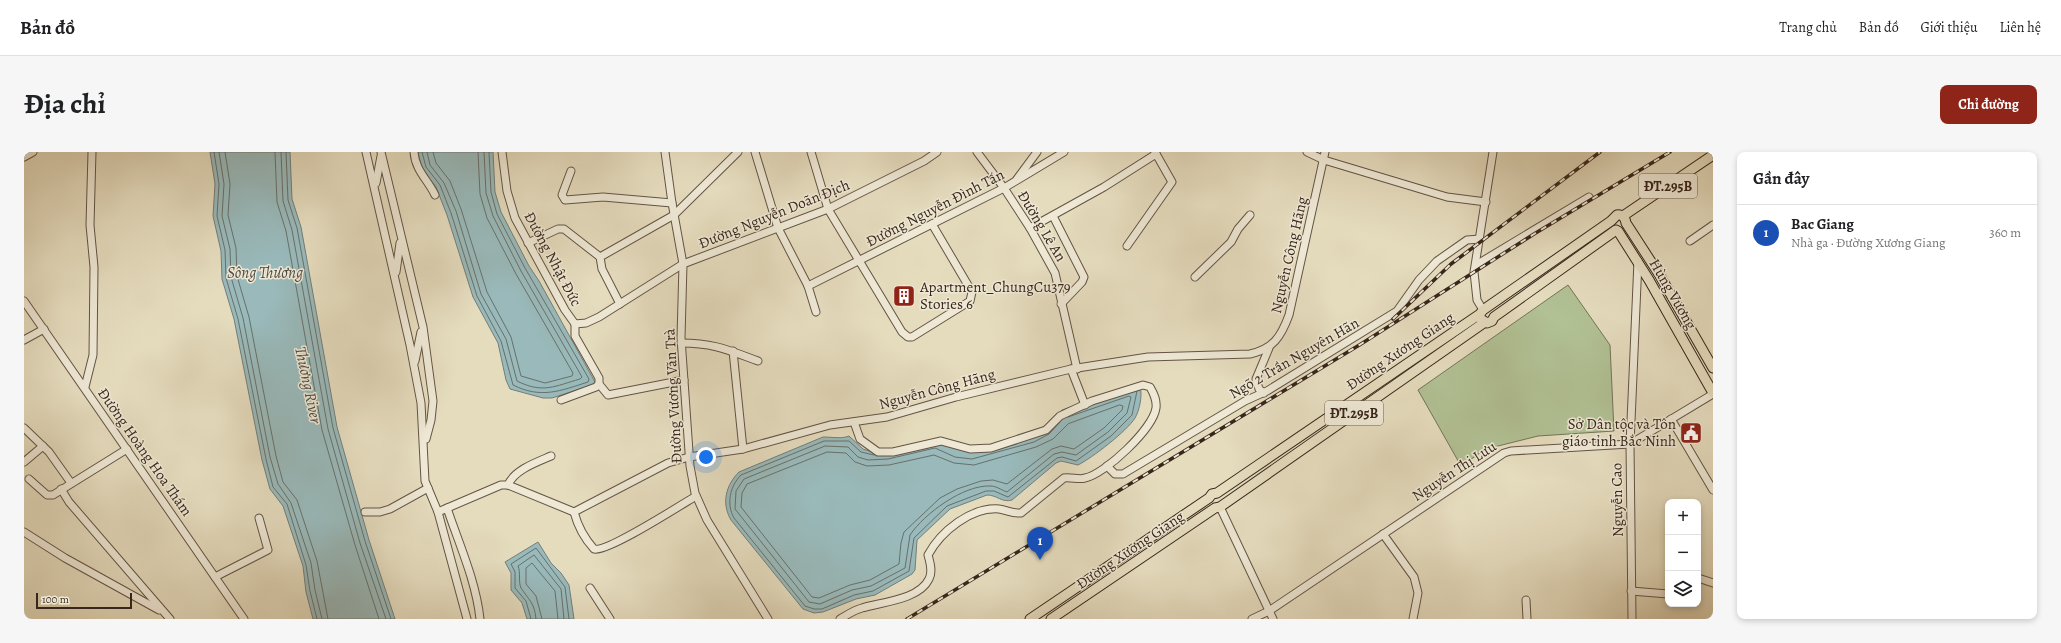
<!DOCTYPE html>
<html lang="vi">
<meta charset="utf-8">
<style>
:root{--surface:#fff;--page:#f6f6f6;--text:#202124;--muted:#757577;--line:#e0e0e0;--accent:#8f2418}
body{margin:0;font-family:Alegreya,serif;background:var(--page);color:var(--text)}
.controls{position:absolute;right:12px;bottom:12px;display:grid;overflow:hidden;border-radius:8px;box-shadow:0 2px 6px #0003}
.controls button{width:36px;height:36px;display:grid;place-items:center;padding:0;border:0;border-bottom:1px solid var(--line);background:var(--surface);color:var(--text);font:20px sans-serif}
.scale{position:absolute;left:12px;bottom:10px;width:96px;box-sizing:border-box;padding-left:4px;border:2px solid #38261b;border-top:0;font-size:11px;line-height:14px;white-space:nowrap;color:#38261b;-webkit-text-stroke:3px #eee8d5;paint-order:stroke}
.you{position:absolute;left:682px;top:305px;width:14px;height:14px;margin:-10px;border:3px solid #fff;border-radius:50%;background:#1a73e8;box-shadow:0 0 0 6px #1a73e833}
.badge{display:grid;place-items:center;width:26px;height:26px;border-radius:50%;background:var(--accent);color:#fff;font-size:13px;font-weight:700}
.pin{position:absolute;translate:-50% -33px;filter:drop-shadow(0 1px 2px #0008)}
.pin::after{content:'';position:absolute;top:21px;width:14px;height:12px;background:inherit;clip-path:polygon(0 0,100% 0,50% 100%)}
.list{margin:0;padding:0;list-style:none}
h2{display:flex;justify-content:space-between;align-items:center;height:52px;margin:0;padding:0 16px;font-size:17px}
h2 small{font-size:13px;font-weight:400;color:var(--muted)}
.list li{display:grid;grid-template-columns:26px 1fr auto;gap:12px;align-items:center;box-sizing:border-box;height:56px;padding:0 16px;border-top:1px solid var(--line)}
.list b{display:block;font-size:15px;white-space:nowrap}
.list p{margin:0;font-size:13px;white-space:nowrap;color:var(--muted)}
.list em{font-size:13px;font-style:normal;color:var(--muted)}
.icon{flex:none;width:22px;height:22px;fill:none;stroke:currentColor;stroke-width:2;stroke-linecap:round;stroke-linejoin:round}
.map{position:relative;flex:none;width:1689px;height:467px;overflow:hidden;border-radius:8px}
header{display:flex;align-items:center;gap:24px;box-sizing:border-box;height:56px;padding:0 20px;background:var(--surface);border-bottom:1px solid var(--line)}
header strong{font-size:19px}
nav{display:flex;gap:22px;margin-inline-start:auto;font-size:14px}
.intro{display:flex;align-items:center;justify-content:space-between;box-sizing:border-box;height:96px;padding:0 24px}
h1{margin:0;font-size:28px}
.button{padding:10px 18px;border-radius:8px;background:var(--accent);color:#fff;font-size:14px;font-weight:700}
main{display:flex;gap:24px;padding:0 24px}
aside{flex:1;background:var(--surface);border-radius:8px;box-shadow:0 2px 6px #0003}
.map>svg:first-child{display:block}
</style>
<header>
<strong>Bản đồ</strong>
<nav><a>Trang chủ</a><a>Bản đồ</a><a>Giới thiệu</a><a>Liên hệ</a></nav>
</header>
<div class="intro"><h1>Địa chỉ</h1><a class="button">Chỉ đường</a></div>
<main>
<div class="map">
<svg width="1689" height="467" viewBox="0 0 1689 467">
<rect width="100%" height="100%" fill="#e5dcbe"/>
<filter id="stains"><feTurbulence type="fractalNoise" baseFrequency=".005" numOctaves="4"/><feColorMatrix values="0 0 0 0 .2 0 0 0 0 .09 0 0 0 0 .02 0 0 0 .5 -.17"/></filter>
<radialGradient id="worn" r=".72"><stop offset=".6" stop-color="#630" stop-opacity="0"/><stop offset="1" stop-color="#630" stop-opacity=".3"/></radialGradient>
<polygon fill="#b1c194" stroke="#747458" points="1544,133 1586,193 1590,279 1514,284 1462,297 1437,314 1394,238"/>
<g fill="#99b9ba" stroke="#727e7a">
<polygon points="186,0 266,0 268,47 277,75 313,275 345,388 371,467 289,467 282,440 279,414 259,354 246,337 238,308 210,167 198,127 197,99 189,64 191,32"/>
<polygon points="394,0 469,0 471,40 477,60 505,114 515,129 571,230 568,233 528,246 519,246 486,237 482,228 474,191 449,145 423,63 412,35 398,17"/>
<path d="M1109,233L1116,236C1119,242 1115,260 1111,266C1103,279 1068,306 1054,313L1037,309L1032,311L988,348C978,351 973,343 963,343L926,357L893,388L891,418L888,422L851,443L832,447L799,460L790,461L779,457L707,368C697,351 702,333 715,320L799,285C809,285 818,287 825,284L839,297L845,299L862,298L907,288L947,298L1007,281L1020,275L1038,258Z"/>
<polygon points="514,390 527,411 537,421 545,433 550,467 503,467 498,451 487,438 487,421 481,410"/>
</g>
<g fill="none" stroke-linecap="round" stroke-linejoin="round">
<g stroke="#68706a" stroke-width="1">
<polyline points="190,0 195,32 193,64 201,98 202,126 214,167 242,307 249,335 263,352 282,413 286,439 293,467"/>
<polyline points="195,0 200,32 198,64 206,97 207,125 219,166 246,305 254,332 267,351 287,411 291,438 298,467"/>
<polyline points="201,0 206,32 204,63 212,96 213,124 225,165 252,304 259,330 273,348 293,409 304,467"/>
<polyline points="251,0 253,50 262,79 298,278 331,393 355,467"/>
<polyline points="257,0 259,49 268,78 304,277 336,391 362,467"/>
<polyline points="262,0 264,48 273,76 309,276 341,389 367,467"/>
<path d="M398,0L402,15L416,33L427,61L453,144L477,189L489,233C517,247 536,239 564,230L565,227L501,116L473,62L467,40L465,0"/>
<path d="M403,0L406,13L420,31L432,59L457,142L482,187L493,229C519,242 531,234 556,227L558,225L497,119L469,64L462,41L460,0"/>
<polyline points="409,0 412,11 426,29 437,57 463,140 487,185 497,224 521,231 548,224 549,221 492,122 463,66 456,42 454,0"/>
<polygon points="1096,253 1099,254 1098,258 1080,276 1050,297 1037,294 1028,297 983,332 969,328 957,329 933,337 916,346 880,380 877,391 875,412 846,428 826,433 795,446 788,445 717,355 718,341 723,332 803,300 822,301 831,310 843,314 865,313 910,303 930,311 950,313 1012,295 1029,287 1044,272"/>
<path d="M1036,270L1025,282L1010,290L948,307L931,305L911,296L864,307L844,308L834,305L824,295L801,294L720,327L712,339L711,357L785,450L796,452L828,438L847,434L881,416L886,383C900,362 939,333 966,334C973,334 977,338 983,340L1030,302L1038,300L1052,303L1084,280L1103,261L1107,245L1105,244L1044,265"/>
<path d="M850,303L837,300L825,289H800L717,323C706,334 702,352 710,366L781,454L790,457H798L830,443L849,439L885,419L890,386L923,354L962,339H970L984,345L1033,306L1038,305L1052,309L1087,284L1108,263L1113,239"/>
<polyline points="507,467 502,449 491,436 491,420 487,412 512,396 541,435 545,467"/>
<path d="M512,467C511,451 504,447 497,436C494,429 497,421 494,414L510,403L537,437L540,467"/>
<polyline points="518,467 512,444 502,432 502,416 508,411 531,439 534,467"/>
</g>
<g stroke="#635444" stroke-width="9">
<g id="minor">
<polyline points="342,0 386,193 397,251 401,329 414,360 443,467"/>
<polyline points="357,0 399,175 409,249 407,268 402,287"/>
<path d="M390,0C391,18 404,28 411,43"/>
<polyline points="478,0 483,39 491,66 541,158 551,172 562,171 575,165 659,112 804,57 900,9 913,0"/>
<polyline points="641,0 648,51 659,112 657,186 666,314 671,341 683,368 744,467"/>
<polyline points="731,0 754,76 784,134 792,160"/>
<polyline points="787,0 804,57 878,180 884,185 888,185 946,149 948,140 908,72"/>
<polyline points="953,0 980,36 1006,76 1031,121 1053,217"/>
<polyline points="1283,0 1300,8 1423,45 1462,50"/>
<polyline points="0,5 9,0"/>
<polyline points="547,19 538,43 541,48 579,45 648,51"/>
<polyline points="993,27 1013,0"/>
<polyline points="352,31 357,4"/>
<polyline points="1029,64 1060,125 1058,130 1037,152"/>
<polyline points="1006,76 1080,35 1132,2"/>
<polyline points="1666,89 1689,73"/>
<polyline points="504,91 534,77 540,77 576,105"/>
<polyline points="1103,94 1148,30 1131,0"/>
<polyline points="1452,113 1565,45"/>
<polyline points="372,120 376,91"/>
<polyline points="1171,125 1207,90 1214,77 1226,63"/>
<polyline points="784,134 980,36 1040,0"/>
<polyline points="0,149 220,467"/>
<polyline points="596,152 578,117 576,105 650,63 714,0"/>
<polyline points="1459,158 1453,148 1450,120 1469,0"/>
<polyline points="0,188 20,177"/>
<path d="M657,191C690,191 704,198 734,209"/>
<polyline points="709,199 719,297"/>
<polyline points="391,209 397,180"/>
<polyline points="1047,217 1061,253"/>
<polyline points="575,232 584,243 660,228"/>
<polyline points="61,235 69,203 70,115 66,73 68,0"/>
<polyline points="1240,241 1235,237 1232,227 1245,196"/>
<polyline points="537,248 572,235 575,232 575,226 551,184 551,172"/>
<polyline points="1647,267 1689,338"/>
<polyline points="0,276 25,300 47,331"/>
<polyline points="0,310 19,294"/>
<polyline points="1083,314 1091,322 1099,322 1221,249 1243,239 1373,159 1395,128 1413,109 1443,88 1456,87"/>
<polyline points="5,327 23,343 29,343 103,297"/>
<path d="M484,333C490,318 513,310 527,304"/>
<polyline points="37,337 45,350 146,467"/>
<polyline points="1196,355 1249,467"/>
<path d="M423,356C435,392 452,429 456,467"/>
<polyline points="341,360 356,360 366,357 404,336"/>
<path d="M414,360L477,333H484L550,360L644,311L665,305L719,297L806,273L863,265L932,245L1047,217L1124,205L1226,202C1249,197 1257,185 1265,163L1301,0"/>
<path d="M550,360C554,375 560,386 570,397C582,401 657,353 672,344"/>
<polyline points="0,380 41,406 135,458"/>
<polyline points="1359,382 1390,425 1394,441 1389,467"/>
<polyline points="191,425 244,398 235,366"/>
<polyline points="1674,426 1689,431"/>
<polyline points="566,436 586,467"/>
<polyline points="1607,439 1644,442"/>
<polyline points="1502,448 1503,467"/>
<path d="M816,467C823,463 830,458 838,456C857,450 895,448 905,427C909,420 906,410 904,403C917,379 947,355 975,357C983,358 989,362 997,361L1040,326C1047,325 1056,328 1061,326C1081,322 1129,277 1132,256C1133,248 1130,242 1126,235L1119,233L1068,249L1036,264L1022,278L967,296L946,297L917,289L869,300H854L836,287L830,270"/>
<polyline points="1228,467 1245,459 1480,301 1487,299 1606,292 1689,242"/>
<polyline points="1608,467 1606,292 1614,109"/>
</g>
</g>
<g stroke="#38261b" stroke-width="11">
<g id="major">
<polyline points="1599,64 1689,3"/>
<polyline points="1594,79 1625,128 1689,241"/>
<polyline points="1457,167 1463,171 1468,169 1470,165 1592,78"/>
<path d="M1006,467L1185,346L1188,342L1193,341L1456,162L1459,158L1587,69L1593,63C1598,62 1601,65 1602,71L1635,122L1689,216"/>
<polyline points="1027,467 1191,356 1196,355 1461,170"/>
</g>
</g>
<use href="#minor" stroke="#eee8d5" stroke-width="7"/>
<use href="#major" stroke="#e5dcbe" stroke-width="9"/>
<g stroke="#38261b" stroke-width="3.5">
<g id="rail">
<polyline points="1369,167 1427,112 1576,0"/>
<polyline points="883,467 1337,192 1510,82 1646,0"/>
</g>
</g>
<use href="#rail" stroke="#eee8d5" stroke-width="2" stroke-dasharray="6" stroke-linecap="butt"/>
</g>
<defs>
<g id="building-square" transform="scale(1.15)"><rect x="-9" y="-9" width="18" height="18" rx="4" fill="#8f2418" stroke="#eee8d5"/><path d="M-4-6H4V6H1V3H-1V6H-4ZM-2.5-4.3h1.7v1.8h-1.7ZM.8-4.3h1.7v1.8H.8ZM-2.5-1h1.7V.8h-1.7ZM.8-1h1.7V.8H.8Z" fill="#fff"/></g>
<g id="civic-square" transform="scale(1.15)"><rect x="-9" y="-9" width="18" height="18" rx="4" fill="#8f2418" stroke="#eee8d5"/><path d="M-.6-6.5H3V-4.5H.6V-3L4-1V1h2V6H-6V1h2V-1L-.6-3ZM-1.2 2.5V6h2.4V2.5Z" fill="#fff"/></g>
</defs>
<g fill-rule="evenodd">
<use href="#building-square" x="880" y="144"/>
<use href="#civic-square" x="1667" y="281"/>
</g>
<g text-anchor="middle" dominant-baseline="central" stroke-width="3" stroke-linejoin="round" paint-order="stroke">
<g fill="#eee8d5" stroke="#6f6053" stroke-width="1">
<rect x="1615" y="22" width="58" height="24" rx="3"/>
<rect x="1301" y="249" width="58" height="24" rx="3"/>
</g>
<g font-size="14" font-weight="bold" fill="#38261b">
<text x="1644" y="34">ĐT.295B</text>
<text x="1330" y="261">ĐT.295B</text>
</g>
<g font-size="15" fill="#38261b" stroke="#eee8d5">
<text transform="translate(911 56) rotate(-27)">Đường Nguyễn Đình Tấn</text>
<text transform="translate(750 62) rotate(-22)">Đường Nguyễn Doãn Địch</text>
<text transform="translate(1018 74) rotate(59)">Đường Lê An</text>
<text transform="translate(1265 103) rotate(-77)">Nguyễn Công Hãng</text>
<text transform="translate(529 107) rotate(62)">Đường Nhật Đức</text>
<text transform="translate(1649 142) rotate(60)">Hùng Vương</text>
<text transform="translate(1376 199) rotate(-34)">Đường Xương Giang</text>
<text transform="translate(1270 206) rotate(-30)">Ngõ 2 Trần Nguyên Hãn</text>
<text transform="translate(913 237) rotate(-15)">Nguyễn Công Hãng</text>
<text transform="translate(649 244) rotate(-93)">Đường Vương Văn Trà</text>
<text transform="translate(121 300) rotate(55)">Đường Hoàng Hoa Thám</text>
<text transform="translate(1430 319) rotate(-33)">Nguyễn Thị Lưu</text>
<text transform="translate(1593 348) rotate(-91)">Nguyễn Cao</text>
<text transform="translate(1106 398) rotate(-34)">Đường Xương Giang</text>
</g>
<g font-size="15" fill="#38261b" stroke="#eee8d5" text-anchor="start">
<text x="896" y="135">Apartment_ChungCu379<tspan x="896" dy="17">Stories 6</tspan></text>
<text x="1652" y="272" text-anchor="end">Sở Dân tộc và Tôn<tspan x="1652" dy="17">giáo tỉnh Bắc Ninh</tspan></text>
</g>
<g font-size="16" font-style="italic" fill="#504b43" stroke="#eee8d5">
<text x="241" y="121">Sông Thương</text>
<text transform="translate(284 233) rotate(78)">Thương River</text>
</g>
</g>
<rect width="100%" height="100%" filter="url(#stains)"/>
<rect width="100%" height="100%" fill="url(#worn)"/>
</svg>
<div class="controls">
<button>+</button>
<button>−</button>
<button><svg class="icon" aria-label="layers" viewBox="0 0 24 24"><path d="M12 4l9 5-9 5-9-5zM3 14l9 5 9-5"/></svg></button>
</div>
<div class="scale">100 m</div>
<div class="you"></div>
<div class="pin badge" style="left:1016px;top:408px;background:#1a4fb4">1</div>
</div>
<aside>
<h2>Gần đây<small></small></h2>
<ul class="list">
<li><span class="badge" style="background:#1a4fb4">1</span><div><b>Bac Giang</b><p>Nhà ga · Đường Xương Giang</p></div><em>360 m</em></li>
</ul>
</aside>
</main>
